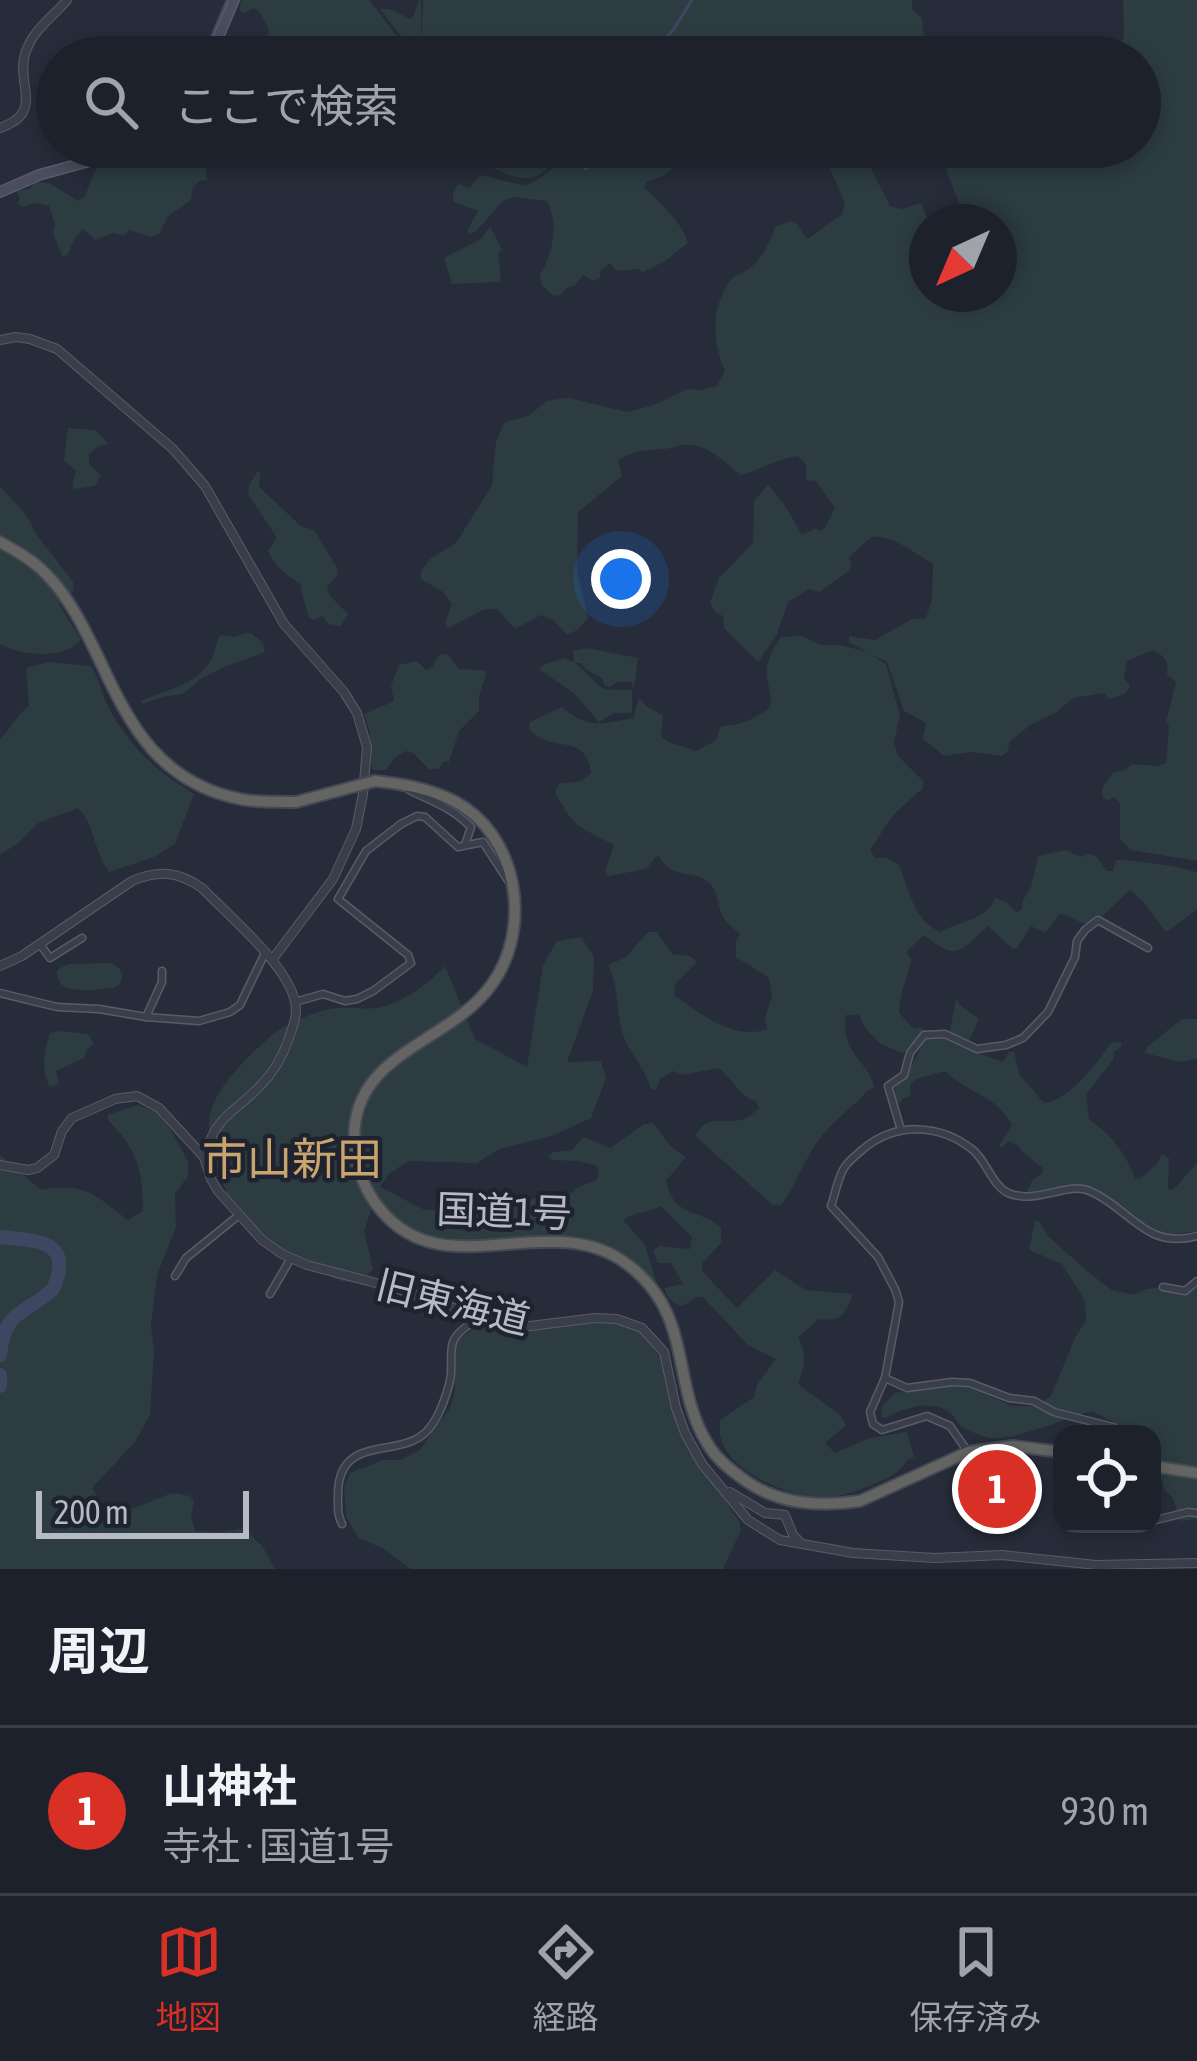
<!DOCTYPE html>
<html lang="ja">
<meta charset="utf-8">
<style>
:root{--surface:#1d212c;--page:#252934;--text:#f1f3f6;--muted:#a0a3a9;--line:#3b3e48;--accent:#d93025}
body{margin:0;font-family:"Asap Condensed","Noto Sans JP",sans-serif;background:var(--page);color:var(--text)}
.controls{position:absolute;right:36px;bottom:36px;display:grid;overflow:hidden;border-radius:24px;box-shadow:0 6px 18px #0003}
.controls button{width:108px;height:108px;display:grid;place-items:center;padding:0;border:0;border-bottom:3px solid var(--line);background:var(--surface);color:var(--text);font:60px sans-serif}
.compass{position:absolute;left:909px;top:204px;width:108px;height:108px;border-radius:50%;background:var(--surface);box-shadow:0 6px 18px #0003;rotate:224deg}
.scale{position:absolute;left:36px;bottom:30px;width:213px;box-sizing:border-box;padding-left:12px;border:6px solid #b6b9c6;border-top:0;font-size:33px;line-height:42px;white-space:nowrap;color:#b6b9c6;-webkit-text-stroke:9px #1f2330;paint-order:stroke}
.you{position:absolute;left:621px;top:579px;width:42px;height:42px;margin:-30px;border:9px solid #fff;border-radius:50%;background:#1a73e8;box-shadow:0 0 0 18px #1a73e833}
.badge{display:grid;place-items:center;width:78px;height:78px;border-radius:50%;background:var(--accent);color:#fff;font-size:39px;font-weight:700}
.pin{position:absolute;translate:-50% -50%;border:6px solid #fff;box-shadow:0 3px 12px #0006}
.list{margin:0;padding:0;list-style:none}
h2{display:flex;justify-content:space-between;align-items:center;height:156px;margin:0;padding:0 48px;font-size:51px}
h2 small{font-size:39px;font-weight:400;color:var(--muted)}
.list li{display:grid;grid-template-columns:78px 1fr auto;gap:36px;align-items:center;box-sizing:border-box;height:168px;padding:0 48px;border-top:3px solid var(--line)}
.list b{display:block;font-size:45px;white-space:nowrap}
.list p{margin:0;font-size:39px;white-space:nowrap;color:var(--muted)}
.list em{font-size:39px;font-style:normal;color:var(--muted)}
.icon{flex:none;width:66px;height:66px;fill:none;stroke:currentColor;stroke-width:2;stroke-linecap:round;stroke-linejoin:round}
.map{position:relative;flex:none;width:1197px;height:1569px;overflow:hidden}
.search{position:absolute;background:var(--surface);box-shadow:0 6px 18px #0003;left:36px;right:36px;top:36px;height:132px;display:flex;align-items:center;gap:30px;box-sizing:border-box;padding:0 42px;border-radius:66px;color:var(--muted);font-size:45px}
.sheet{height:324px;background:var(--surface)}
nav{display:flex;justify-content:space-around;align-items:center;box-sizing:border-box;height:168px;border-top:3px solid var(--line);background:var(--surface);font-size:33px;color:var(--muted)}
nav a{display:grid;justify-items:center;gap:6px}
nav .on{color:var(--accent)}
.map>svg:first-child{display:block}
</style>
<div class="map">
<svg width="1197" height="1569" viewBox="0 0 1197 1569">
<rect width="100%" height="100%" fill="#272c3a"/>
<g fill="#2c3c40">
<polygon points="241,0 369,0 407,49 407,57 256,57 264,47 269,30 260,13 254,8 243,13 239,9"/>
<path d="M419,0H421V47L423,0H912V9L922,18C924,44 928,39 910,57H442L439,52L423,48V50L439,57H409V47L380,9H390L410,19L413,17Z"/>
<path d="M1123,0H1197V861L1131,850L1120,839V803L1114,797L1107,801L1103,798L1102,789L1113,772L1125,770L1132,764L1157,766L1166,763L1169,726L1166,722L1176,682L1167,675C1169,662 1165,656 1153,650L1127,661L1124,678L1130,685L1126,693L1109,699L1104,693L1073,698L1057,712L1032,724L1020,733L1010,741L1007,752L1002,756L972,752L944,756L923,739L926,723L904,711L887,662L870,654L886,664L900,716L894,742L898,756L923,781V788L893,815L870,850L875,858H886L898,864C910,889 912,919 940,932C960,921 987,920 995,898L1006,902L1017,913L1022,909L1023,900L1031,887L1038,856L1065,850L1081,857L1088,853L1097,857L1107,871H1113L1116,860C1136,860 1177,866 1197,872V910L1166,932L1143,901L1130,890L1100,918L1085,924L1060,913L1045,933L1031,926L1017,948L1013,949L988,926C959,952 958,962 924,935L906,952L911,959C908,979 900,989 899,1013L914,1029L920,1027L925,1031L912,1047L902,1053L879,1043L866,1029L859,1015H846C840,1055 869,1060 874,1087L868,1090C853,1107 834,1120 820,1138C805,1158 794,1190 781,1205H773L695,1136C708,1113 720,1124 741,1120C748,1118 753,1113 759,1108L756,1101C740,1097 732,1079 719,1068L683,1075L673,1071L660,1079L656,1090L651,1089C645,1068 630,1054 623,1035C615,1012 620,987 608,965L626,957L648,932H657L672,954L690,956L697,962L676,983L674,995C701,1014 733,1041 767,1029L765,1017L772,996L769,978L736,957V941L740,934C735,929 729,926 725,920C716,908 721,894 709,883C690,866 677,884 658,855L646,869L608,876L605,871L614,845C579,826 575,830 555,792L559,783C572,783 582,783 591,773C585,730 554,756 529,729L530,722L562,707C588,729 597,724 629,719L633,718L639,698L647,707L663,715L661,736L668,742L696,751L715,741L721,726C741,725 754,720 770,707C772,694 768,688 767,676C765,662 774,648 781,637L803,636L820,645H841L867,652L849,642V636L875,640L912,619L926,618L932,599L933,564C919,556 887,531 871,538C864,542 855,552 849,558L852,565C847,576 830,582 820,592L809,589L788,602L777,634L758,662L724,628L723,616L715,612L710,603L719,578L753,543L754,501L768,485L784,504L802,535L816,528L819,531L824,529L835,508L816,481L806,480V464L798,456C777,459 762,469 741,475C723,461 707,443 683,445C676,446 670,449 664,449C648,450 632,450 618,461L622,476L578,512L577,571L588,618L577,630L567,635L553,620L541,615L515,629L497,609L483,610L448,628L445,622L452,604L443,592L421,579V571L430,559L456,543L492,485L496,441L505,422L528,416L547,401L559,399L570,398L627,412L654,405L687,389L701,390L717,386L725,371C712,342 710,303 733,278C737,274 744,273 749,269C761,259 771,241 775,227L791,221L797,224L806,238H809L842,214L845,203L825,158V150L831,147H871L864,155L890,206L902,209L921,203L929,222L927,294H999V222H967L947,173L943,147H1140V57H1057C1087,40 1098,74 1124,37Z"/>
<polygon points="111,147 189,147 206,170 207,180 199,181 193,187 191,200 168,216 159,234 150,237 130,230 123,235 113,233 96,240 83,229 74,239 68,255 62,256 53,233 55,224 49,206 35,203 23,207 17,203 20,199 16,191 29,189 36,182 49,183 78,201 85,196 94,173"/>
<path d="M440,147H490L492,157L501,160L525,147H537L551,163C530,195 499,168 472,159C463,155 452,154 443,152Z"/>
<path d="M560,147H678L681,159L665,175L647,182L644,187C659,203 682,221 688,243L665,261L643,272L637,269L616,271L610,263L600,271V278L594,281L583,275L574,286L567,287L561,295L554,296L541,284C540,265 539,280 546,263C555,240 557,223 547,201L513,197L503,201L476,231L471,234L467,231L478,211L453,202V193L458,184L470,188L480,175L526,186C543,177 559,168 560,147Z"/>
<polygon points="490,227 502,249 498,253 501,282 452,284 444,258 481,239"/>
<polygon points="68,428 95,430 109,444 98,446 89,454 89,464 101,475 95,486 75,489 72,486 76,471 64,461"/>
<path d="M257,472H260L259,487L301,526L314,530L337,568L338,574L327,587L330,596L348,614L341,626L329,624L322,616L314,620L309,618C306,606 302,597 301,584C286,575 276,568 268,551L277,538L248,494L249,486Z"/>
<path d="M0,486L26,515L37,535L73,582L74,590L59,604L81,640C64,660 21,656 0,644Z"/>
<path d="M245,633H251L263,643L265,652L224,667L199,680L183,694L163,697L143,704L141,701C166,689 193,687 210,662C216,653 215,644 220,635L235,637Z"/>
<polygon points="587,648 638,658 634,688 631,682 616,682 610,687 605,686 602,678 587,670 581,663 575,663 603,689 632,690 632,713 614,713 599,722 574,693 540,670 541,666 563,658 574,662 573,651"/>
<polygon points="447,654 459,669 484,670 486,674 479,696 479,711 459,731 449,762 444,761 438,769 429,769 413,753 406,751 395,758 385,770 373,770 369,758 370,733 364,714 394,701 391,686 399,665 417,661 426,670 432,667 439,655"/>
<path d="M48,662L91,666C99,677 100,689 106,702C129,747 151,767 194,794L175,844L154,857L109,872C94,852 95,825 78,808L38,823L18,843L0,855V739C12,728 16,715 29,706L26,668Z"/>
<path d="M581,937L594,956L593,991L567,1062L601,1061L606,1078L591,1118L552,1136L499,1149L477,1163L408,1161L389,1174L380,1187L425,1210H471L575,1192L574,1189L596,1180L599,1174L597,1166L579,1161L552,1160L548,1156L554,1152L572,1150L584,1137L610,1148L644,1124L653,1123L670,1146L686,1157L666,1181C673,1217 699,1209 721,1227V1243L703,1262L702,1271L737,1308L775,1270L806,1290L853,1294C845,1314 842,1322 819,1319L798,1337C807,1355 805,1365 798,1384L841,1416L846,1425L825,1443L835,1453L870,1438L907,1432L914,1457L907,1460C898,1475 886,1479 869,1486C853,1493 832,1499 814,1497C784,1494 730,1471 721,1439C719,1433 720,1427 720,1420L754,1397L757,1385L776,1359L748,1345L703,1297H696L683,1306C673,1305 667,1297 664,1288L683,1284L671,1263H658L653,1251L659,1246L690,1249L692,1237L661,1206C648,1213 635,1211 623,1220L645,1245L657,1285L604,1247L587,1242L544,1236L450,1246L406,1232L375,1198L364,1231L373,1269L360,1282C354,1282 347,1282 342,1281C317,1274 249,1232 235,1210C227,1198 223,1181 217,1167C210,1147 205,1126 213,1105C223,1079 252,1053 272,1035C286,1024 321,1008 339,1008C355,1007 369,1011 385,1006C410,998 427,984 445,966L475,1039L527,1067L543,965L557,941Z"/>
<path d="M111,963L119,968L123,975L120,984L114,988C93,989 55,998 57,970L68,964Z"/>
<path d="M956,999L961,1006L979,1019L969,1041L970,1050L1003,1062L1009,1052H1014L1019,1074L1044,1103C1072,1099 1096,1064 1112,1042L1122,1043L1121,1047L1114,1052L1113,1060L1086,1094L1089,1119C1112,1136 1125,1152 1135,1178L1139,1179L1157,1164L1162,1154L1169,1158L1168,1189L1173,1190L1197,1163V1231L1164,1236L1131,1217L1094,1187L1076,1186L1031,1194L1027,1191L1032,1181L1043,1172V1168L1022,1152L1019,1146L1009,1141L1001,1148L999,1145L1012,1125C997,1095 966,1093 945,1071L916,1079L910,1084L911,1096L904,1098L898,1104L894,1092L896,1084L906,1077L925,1039L943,1037L950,1031Z"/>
<polygon points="1182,1019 1197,1019 1197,1059 1179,1062 1145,1053 1147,1047"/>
<path d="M61,1031L88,1034L94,1044L87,1049L84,1058L56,1071L59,1084L50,1087C41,1071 44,1049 50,1033Z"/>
<path d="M138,1105L156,1112L170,1129L188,1161V1176L175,1194L176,1227L157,1275L151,1324L154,1352L150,1415L135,1442L92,1488L103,1506L124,1512L172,1493L190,1496L194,1501L191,1517L195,1531L220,1532L244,1528L263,1547L275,1569H0V1155L41,1190C84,1182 94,1194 128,1220L143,1211C142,1169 138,1150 108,1120L107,1115Z"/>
<path d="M1035,1221H1039L1048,1236L1088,1272L1112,1290L1134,1295C1153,1281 1176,1294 1197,1285V1519L1180,1521L1173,1498L1164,1489L1156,1458L1152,1454V1434H1126L1117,1424L1092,1411C1066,1418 1014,1441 989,1438C983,1437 967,1430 962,1427C957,1423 955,1416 949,1412C930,1399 904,1408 885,1418L881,1416L882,1406L895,1393L947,1384L971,1388L1012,1406H1037L1051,1396L1075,1338L1086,1320L1085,1301L1062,1264L1029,1250Z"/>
<polygon points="486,1319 533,1327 571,1322 623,1323 646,1335 665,1365 684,1440 739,1521 741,1530 723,1569 411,1569 382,1548 359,1538 346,1517 344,1487 350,1473 383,1460 400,1460 420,1450 450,1408 455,1391 452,1345"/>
</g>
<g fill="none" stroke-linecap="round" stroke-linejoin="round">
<g stroke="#3e4761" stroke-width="3">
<polyline points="157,57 169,50 186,57"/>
<polyline points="189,57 207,47 227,0"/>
<polyline points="648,57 674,29 692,0"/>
<polyline points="86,157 93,147"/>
<polyline points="585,169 596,163 609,147"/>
<polyline points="40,170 60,165"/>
</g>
<g stroke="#3e4761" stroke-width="14">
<path d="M0,1237C33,1241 76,1238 53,1289C24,1316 5,1308 0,1355"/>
<polyline points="0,1375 0,1386"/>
</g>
<g stroke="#585c69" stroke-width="9">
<g id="minor">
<path d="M409,790C433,802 451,807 471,827L465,845"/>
<polyline points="40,944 50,958 82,938"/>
<polyline points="0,993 57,1007 99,1009 146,1017 199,1021 230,1012 240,1005 265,953"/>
<polyline points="295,1002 323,994 345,1001 357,999 373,991 411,963 408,955 338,899 366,851 401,824 417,816 425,817 458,847 483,842 511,885"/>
<polyline points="146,1017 162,982 162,971"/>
<polyline points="901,1130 888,1086 904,1075 910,1053 924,1035 945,1034 977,1049 1006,1045 1023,1038 1048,1012 1075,957 1077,941 1085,930 1098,920 1148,948"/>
<polyline points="175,1276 186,1258 239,1215"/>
<polyline points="1163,1287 1185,1291 1197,1281"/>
<polyline points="270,1294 291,1258"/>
<polyline points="885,1378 907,1388 952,1382 970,1383 1009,1398 1034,1401 1054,1412 1113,1427 1121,1434"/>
<path d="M968,1452L950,1426L927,1416L882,1430L873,1424L870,1412L885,1378L899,1302L895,1289L878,1257L831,1206C835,1195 837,1181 843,1170C846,1163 855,1156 862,1150C895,1122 939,1123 973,1150C987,1162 992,1185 1008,1193C1037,1205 1067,1181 1090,1191C1131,1209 1145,1250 1197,1236"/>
<polyline points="1152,1521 1188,1512 1197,1513"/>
<path d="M342,1524C337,1514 338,1507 338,1496C337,1432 400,1460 427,1431C438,1420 447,1395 450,1380C453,1368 449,1354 453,1342C457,1331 471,1324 480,1317"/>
</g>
</g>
<g stroke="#585c69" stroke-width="10">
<g id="tertiary">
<path d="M0,128C45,112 16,86 25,54C33,29 52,18 67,0"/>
<polyline points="0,340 16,337 30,339 57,349 173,449 205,486 284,624 344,692 357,713 367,747 363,794 356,829 333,879 272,960"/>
<path d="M0,966L22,956L132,881C158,870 178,871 202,888C228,915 288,965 295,1002C298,1015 293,1026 289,1038C283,1056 274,1072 260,1086C232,1115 217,1114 204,1157"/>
<polyline points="0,1165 28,1170 37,1168 54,1155 62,1131 72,1118 115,1099 137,1096 159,1108 204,1157 211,1179 218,1191 262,1240 282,1254 307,1265 395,1288 486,1319 522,1327 595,1318 617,1319 642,1328 664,1352 676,1408 685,1433 702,1464 748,1520 780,1540 853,1553 935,1558 1002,1555 1096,1565 1197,1563"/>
<polyline points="730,1492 765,1513 785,1515 793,1535 799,1541"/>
</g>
</g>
<g stroke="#585c69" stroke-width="12">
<g id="secondary">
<polyline points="210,57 234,0"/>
<polyline points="0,192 39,175 90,161 106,147"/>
</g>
</g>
<g stroke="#454956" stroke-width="14">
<g id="trunk">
<path d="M0,542C16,551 33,560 46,574C70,598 85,630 100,661C131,728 161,783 240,799C258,803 277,801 296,802"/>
<path d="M375,781C403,784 428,788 454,801C518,834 533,927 492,984C449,1046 344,1052 355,1151C358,1173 366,1192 380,1209C444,1289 550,1206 627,1264C694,1314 670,1381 707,1443C716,1459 732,1471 746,1481C780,1505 820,1507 860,1501L968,1452L1013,1446L1062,1452"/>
<polyline points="1152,1466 1197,1473"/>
</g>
</g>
<use href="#minor" stroke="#3a3e4b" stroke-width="6"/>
<use href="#tertiary" stroke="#3a3e4b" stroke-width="8"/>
<use href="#secondary" stroke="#494d5d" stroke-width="9"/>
<use href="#trunk" stroke="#646462" stroke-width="10"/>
<g stroke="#454956" stroke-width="14" stroke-linecap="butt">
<polyline id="trunk-bridge" points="296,802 375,781"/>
</g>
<use href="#trunk-bridge" stroke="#646462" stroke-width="10"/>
</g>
<g text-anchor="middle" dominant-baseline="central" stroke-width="9" stroke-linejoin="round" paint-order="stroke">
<g font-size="39" fill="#b6b9c6" stroke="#1f2330">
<text transform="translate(504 1211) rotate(2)">国道1号</text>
<text transform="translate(453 1302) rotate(14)">旧東海道</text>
</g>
<g font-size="45" fill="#c8a46f" stroke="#1f2330">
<text x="292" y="1159">市山新田</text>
</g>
</g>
</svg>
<div class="controls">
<button><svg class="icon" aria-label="locate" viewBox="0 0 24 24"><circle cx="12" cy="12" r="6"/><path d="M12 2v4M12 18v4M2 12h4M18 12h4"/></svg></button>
</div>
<svg class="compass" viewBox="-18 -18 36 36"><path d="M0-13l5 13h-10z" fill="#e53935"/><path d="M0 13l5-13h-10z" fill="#a0a3a9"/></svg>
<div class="scale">200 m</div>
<div class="you"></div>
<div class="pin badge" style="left:997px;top:1489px">1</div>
<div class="search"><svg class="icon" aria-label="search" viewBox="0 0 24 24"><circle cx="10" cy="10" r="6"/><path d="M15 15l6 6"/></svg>ここで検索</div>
</div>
<section class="sheet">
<h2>周辺<small></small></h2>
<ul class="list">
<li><span class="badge">1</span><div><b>山神社</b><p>寺社 · 国道1号</p></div><em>930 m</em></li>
</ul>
</section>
<nav>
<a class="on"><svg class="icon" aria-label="map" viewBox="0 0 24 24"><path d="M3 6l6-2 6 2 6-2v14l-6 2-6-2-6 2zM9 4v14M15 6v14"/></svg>地図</a>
<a><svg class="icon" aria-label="directions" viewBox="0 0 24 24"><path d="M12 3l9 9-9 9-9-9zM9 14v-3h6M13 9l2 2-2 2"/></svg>経路</a>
<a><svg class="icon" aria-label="saved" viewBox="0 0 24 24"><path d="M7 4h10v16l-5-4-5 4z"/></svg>保存済み</a>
</nav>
